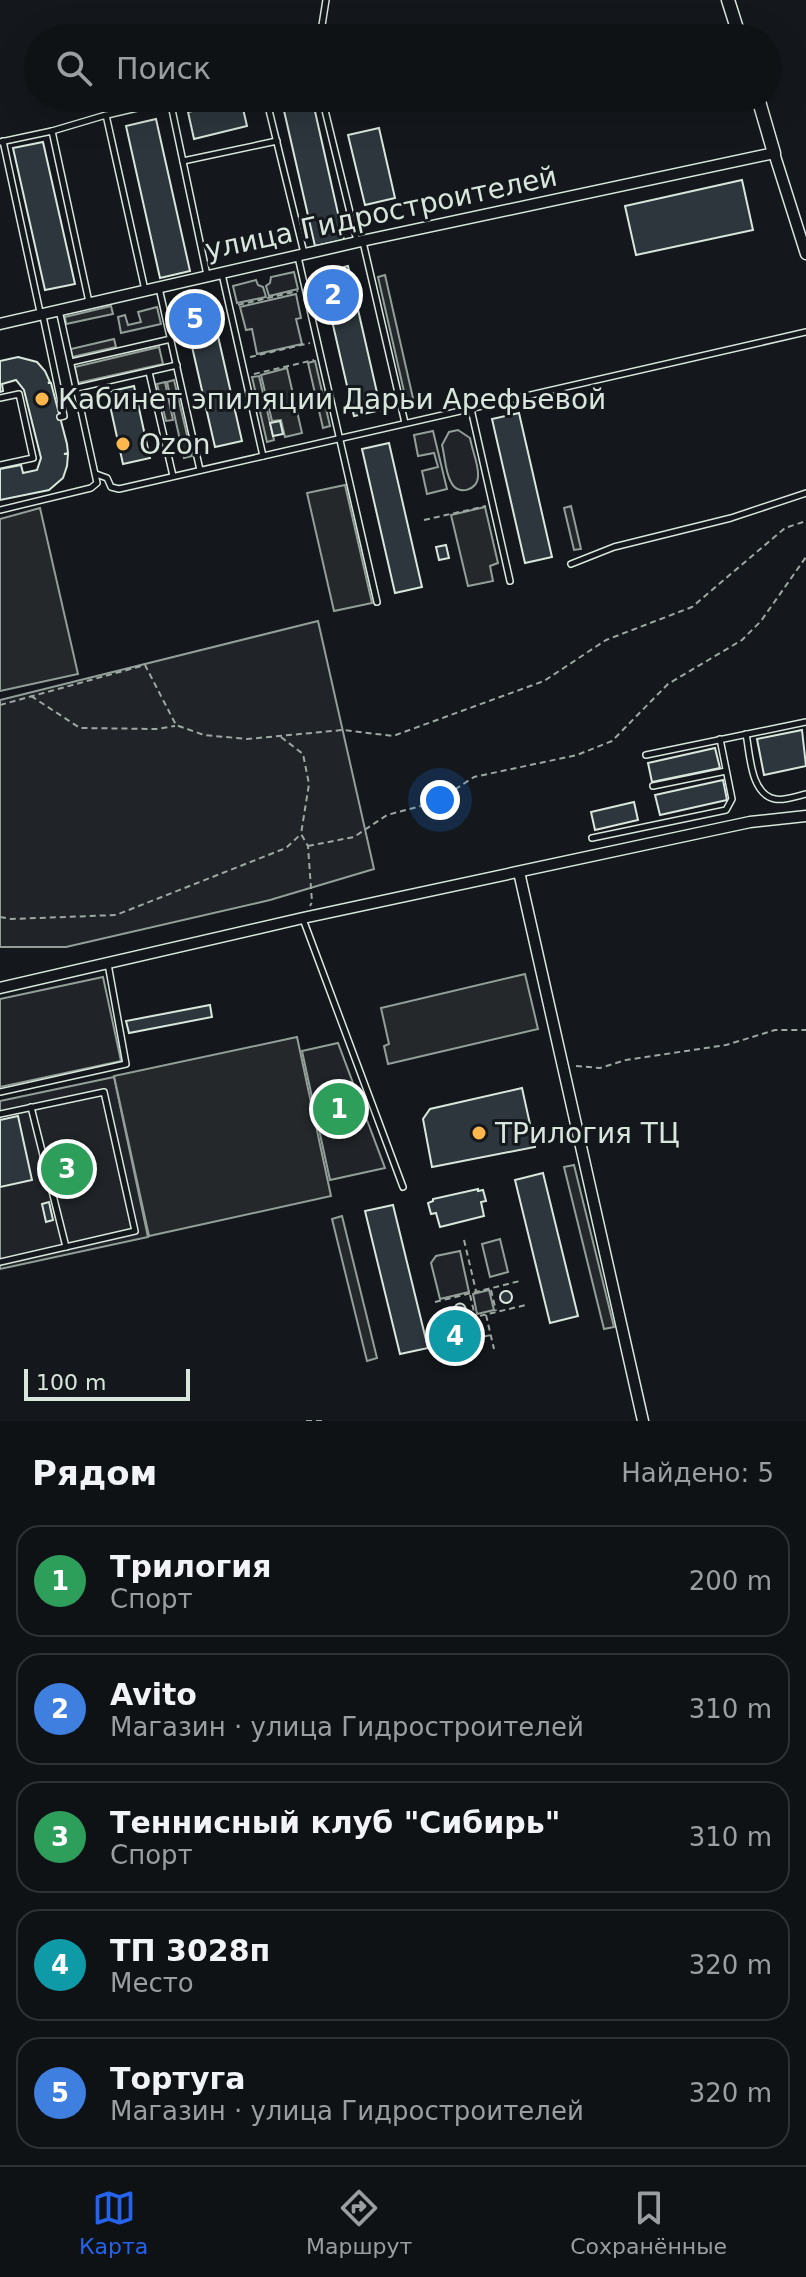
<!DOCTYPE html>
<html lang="ru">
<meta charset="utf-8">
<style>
:root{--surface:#0f1215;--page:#181b1e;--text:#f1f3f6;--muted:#9b9ea0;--line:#2f3234;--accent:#2563eb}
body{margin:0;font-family:"DejaVu Sans",sans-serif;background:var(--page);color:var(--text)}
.scale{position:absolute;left:24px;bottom:20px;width:166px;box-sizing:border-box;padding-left:8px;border:4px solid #d8e6dc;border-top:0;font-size:22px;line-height:28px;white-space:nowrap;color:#d8e6dc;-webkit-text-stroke:6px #14181c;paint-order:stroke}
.you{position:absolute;left:440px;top:800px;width:28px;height:28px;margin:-20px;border:6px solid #fff;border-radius:50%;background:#1a73e8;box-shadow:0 0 0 12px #1a73e833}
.badge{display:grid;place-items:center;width:52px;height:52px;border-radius:50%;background:var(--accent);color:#fff;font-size:26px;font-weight:700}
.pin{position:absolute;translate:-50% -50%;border:4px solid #fff;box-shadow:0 2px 8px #0006}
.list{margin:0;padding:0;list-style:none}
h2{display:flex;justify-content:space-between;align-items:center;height:104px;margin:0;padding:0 32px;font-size:34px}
h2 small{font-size:26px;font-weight:400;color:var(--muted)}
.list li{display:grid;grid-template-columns:52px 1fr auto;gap:24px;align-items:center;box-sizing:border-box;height:112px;margin:0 16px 16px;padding:0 16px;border:2px solid var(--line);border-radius:24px}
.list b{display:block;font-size:30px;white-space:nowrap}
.list p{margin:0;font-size:26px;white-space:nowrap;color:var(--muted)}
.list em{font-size:26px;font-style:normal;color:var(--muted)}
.icon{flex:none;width:44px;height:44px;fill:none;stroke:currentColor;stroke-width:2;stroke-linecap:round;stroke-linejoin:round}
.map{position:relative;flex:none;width:806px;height:1421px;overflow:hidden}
.search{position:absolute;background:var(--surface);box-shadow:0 8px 32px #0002;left:24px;right:24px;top:24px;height:88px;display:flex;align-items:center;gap:20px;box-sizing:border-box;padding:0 28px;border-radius:44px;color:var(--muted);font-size:30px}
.sheet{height:744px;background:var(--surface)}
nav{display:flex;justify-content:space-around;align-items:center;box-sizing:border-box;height:112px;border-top:2px solid var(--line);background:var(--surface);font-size:22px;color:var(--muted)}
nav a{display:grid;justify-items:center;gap:4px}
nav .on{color:var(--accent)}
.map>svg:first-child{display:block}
</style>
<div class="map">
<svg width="806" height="1421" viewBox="0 0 806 1421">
<rect width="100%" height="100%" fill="#14181c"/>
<g fill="#202428" stroke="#939e99" stroke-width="2">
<polygon points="294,272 298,289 269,296 266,286 270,283 271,277"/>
<polygon points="256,280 258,285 263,287 266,297 237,303 233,286"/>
<polygon points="296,294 301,318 296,319 302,344 257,354 252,329 246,330 240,307"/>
<polygon points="157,307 161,324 121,333 118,317 125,315 128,325 141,322 138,312"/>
<path d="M458,430L470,438C472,450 479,465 478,476C478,491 457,496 451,482C445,472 445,456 442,445L449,432Z"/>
<polygon points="433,431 447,489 427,494 422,471 438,467 434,453 418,456 414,435"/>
<polygon points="318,621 374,869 270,900 66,947 0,947 0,700"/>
<polygon points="103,977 121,1061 0,1087 0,999"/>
<polygon points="338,1043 385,1168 330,1180 302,1051"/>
<polygon points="114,1077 148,1237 0,1269 0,1101"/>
<polygon points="500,1239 508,1272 490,1277 482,1244"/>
<polygon points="460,1251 469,1292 440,1299 431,1263 436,1256"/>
<polygon points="489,1290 494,1310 477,1314 473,1294"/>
</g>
<g fill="#24282b" stroke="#939e99" stroke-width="2">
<polygon points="385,275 415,407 408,409 378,277"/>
<polygon points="111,306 113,314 66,324 65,317"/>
<polygon points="114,339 116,347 72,357 71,349"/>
<polygon points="159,347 163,364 78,383 75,367"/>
<polygon points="315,361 330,426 323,428 308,363"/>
<polygon points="287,368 302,433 285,437 281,420 272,421 261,375"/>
<polygon points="259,376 274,440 267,442 252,377"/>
<polygon points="174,380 192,456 184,458 167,382"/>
<polygon points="165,382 173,420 166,421 157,384"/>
<polygon points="345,485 372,603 334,611 307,493"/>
<polygon points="571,506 581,549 574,550 564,508"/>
<polygon points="485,507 498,563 490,566 493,581 468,586 451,515"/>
<polygon points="40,508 78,674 0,691 0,519"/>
<polygon points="525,974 538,1029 388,1064 384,1046 389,1044 381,1008"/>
<polygon points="297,1037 331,1196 149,1236 114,1076"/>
<polygon points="574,1165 614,1327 604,1329 564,1167"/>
<polygon points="342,1216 377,1358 367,1361 332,1219"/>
</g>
<g fill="#2c363c" stroke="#d8e6dc" stroke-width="2">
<polygon points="299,98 312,98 344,240 315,246 282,102"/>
<polygon points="241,100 247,126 194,139 188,112"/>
<polygon points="156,119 190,271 160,278 126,126"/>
<polygon points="379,128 395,198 365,205 348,135"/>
<polygon points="43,142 75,284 45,290 13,148"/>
<polygon points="742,180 753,230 636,255 625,206"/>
<polygon points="348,266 381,410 354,416 321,273"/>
<polygon points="209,297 242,441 215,447 182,303"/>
<polygon points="18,357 37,362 45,371 50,382 48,383 51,383 67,444 68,453 64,454 68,454 67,466 63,478 49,490 0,500 0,469 21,465 23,473 37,470 41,458 24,390 16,380 2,384 3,391 0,392 0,361"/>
<polygon points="134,386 150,458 123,464 107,392"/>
<polygon points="519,413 552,557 525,563 492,419"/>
<polygon points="280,421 283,434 273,436 270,423"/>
<polygon points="389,443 422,587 395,593 362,449"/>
<polygon points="446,545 449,558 439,560 436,547"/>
<polygon points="802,730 806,766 764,775 757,739"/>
<polygon points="715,748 720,768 652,782 648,763"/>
<polygon points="723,780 727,800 660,815 655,795"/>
<polygon points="634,802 638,820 595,830 591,812"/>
<polygon points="210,1005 212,1017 129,1033 126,1021"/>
<polygon points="522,1088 535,1147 432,1167 423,1119 430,1109"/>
<polygon points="18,1116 32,1180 0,1187 0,1120"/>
<polygon points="543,1173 578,1316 550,1323 515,1180"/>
<polygon points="478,1189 478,1191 483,1190 486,1201 481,1202 484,1216 440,1227 436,1213 431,1214 428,1203 433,1201 433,1199"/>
<polygon points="49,1202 53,1220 46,1222 42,1204"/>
<polygon points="393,1205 428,1348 400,1354 365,1211"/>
<circle cx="506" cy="1297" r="6"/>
<circle cx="460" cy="1309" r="5.5"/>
<polygon points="459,1331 461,1339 451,1342 450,1334"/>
</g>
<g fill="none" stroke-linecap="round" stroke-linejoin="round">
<g stroke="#d8e6dc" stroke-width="8">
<g id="service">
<polyline points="320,38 326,0"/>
<polyline points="266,98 304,253"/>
<polyline points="322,98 357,241"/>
<polyline points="170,100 207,275"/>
<polyline points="107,115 180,98"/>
<polyline points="52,131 106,115 145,290"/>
<polyline points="3,141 40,312"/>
<polyline points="0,142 52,131 89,302 87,302"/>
<polyline points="183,161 277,141"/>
<polyline points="363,242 405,423"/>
<polyline points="298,257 377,602"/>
<polyline points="222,274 263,456"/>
<polyline points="159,288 200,470"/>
<polyline points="43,316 64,416 60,417"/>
<polyline points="71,362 171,339"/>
<polyline points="149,372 173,476"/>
<polyline points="77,388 177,365"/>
<polyline points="0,398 19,394 33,458 0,465"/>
<polyline points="471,409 510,581"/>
<polyline points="96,474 107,478 111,487 119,489 806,332"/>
<polyline points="0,510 91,488 97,483 59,310"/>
<polyline points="571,564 614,547 731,518 806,493"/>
<path d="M746,734C750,753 750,794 775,799C784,801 797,796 806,794"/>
<polyline points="646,755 806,722"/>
<polyline points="653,786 726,771"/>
<polyline points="592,838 726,810 732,799 720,739"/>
<polyline points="303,919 403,1187"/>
<polyline points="0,1092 126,1064 108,964"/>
<polyline points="31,1107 66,1247"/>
<polyline points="0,1114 104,1092 135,1231 0,1262"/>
</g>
</g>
<g stroke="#d8e6dc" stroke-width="13">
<g id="minor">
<polyline points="0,324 357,242 774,153 806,254"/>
<polyline points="519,872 643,1421"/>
<polyline points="0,988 303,918 750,822 806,816"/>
</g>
</g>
<g stroke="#d8e6dc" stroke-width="15">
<g id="tertiary">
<polyline points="728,0 740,38"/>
<polyline points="758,98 774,153"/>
</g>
</g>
<g stroke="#9da8a2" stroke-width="2" stroke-dasharray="6 4" stroke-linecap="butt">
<polyline points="238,305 298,291"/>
<polyline points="250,357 310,343"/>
<polyline points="254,374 314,360"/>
<polyline points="424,520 486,506"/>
<polyline points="31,696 80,728 156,729 175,726"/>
<polyline points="0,705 145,665 176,725 204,735 247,739 343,730 393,736 544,681 606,640 692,607 785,528 806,521"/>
<polyline points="281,737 303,754 309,784 301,834 308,846 312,902 310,906"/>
<polyline points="308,846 354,837 387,815 436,802 474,777 577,755 612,741 668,684 742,640 761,621 806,557"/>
<polyline points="0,917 11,919 116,915 286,848 301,834"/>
<polyline points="576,1066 600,1068 626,1060 726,1045 775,1030 806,1030"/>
<polyline points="464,1240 476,1291"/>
<polyline points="491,1290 496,1311"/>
<polyline points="470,1295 475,1316"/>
<polyline points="435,1302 520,1281"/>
<polyline points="486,1315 494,1349"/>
<polyline points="459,1323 463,1341 491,1335"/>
<polyline points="441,1325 526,1305"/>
<polyline points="306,1421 322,1421"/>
</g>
<use href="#service" stroke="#14181c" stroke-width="5"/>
<use href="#minor" stroke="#14181c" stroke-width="10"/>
<use href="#tertiary" stroke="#14181c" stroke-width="12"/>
</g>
<g fill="#ffb74d" stroke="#14181c" stroke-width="3">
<circle cx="42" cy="399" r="8"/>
<circle cx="123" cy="444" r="8"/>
<circle cx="479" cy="1133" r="8"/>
</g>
<g text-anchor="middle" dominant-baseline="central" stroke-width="6" stroke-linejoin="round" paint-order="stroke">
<g font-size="28" fill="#d8e6dc" stroke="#14181c">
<text transform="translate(381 213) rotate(-12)">улица Гидростроителей</text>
</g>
<g font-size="28" fill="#d8e6dc" stroke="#14181c" text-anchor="start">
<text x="58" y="399">Кабинет эпиляции Дарьи Арефьевой</text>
<text x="139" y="444">Ozon</text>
<text x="495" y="1133">ТРилогия ТЦ</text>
</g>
</g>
</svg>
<div class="scale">100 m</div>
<div class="you"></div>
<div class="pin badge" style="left:339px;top:1109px;background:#2e9e5b">1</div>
<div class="pin badge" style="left:333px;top:295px;background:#3f7fe0">2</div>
<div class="pin badge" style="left:67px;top:1169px;background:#2e9e5b">3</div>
<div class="pin badge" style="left:455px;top:1336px;background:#0f9aa8">4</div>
<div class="pin badge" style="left:195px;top:319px;background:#3f7fe0">5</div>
<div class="search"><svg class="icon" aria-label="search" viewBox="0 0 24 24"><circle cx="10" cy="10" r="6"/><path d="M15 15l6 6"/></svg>Поиск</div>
</div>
<section class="sheet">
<h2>Рядом<small>Найдено: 5</small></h2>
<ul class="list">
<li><span class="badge" style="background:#2e9e5b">1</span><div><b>Трилогия</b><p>Спорт</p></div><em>200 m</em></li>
<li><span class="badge" style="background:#3f7fe0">2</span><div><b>Avito</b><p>Магазин · улица Гидростроителей</p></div><em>310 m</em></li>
<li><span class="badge" style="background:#2e9e5b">3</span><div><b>Теннисный клуб &quot;Сибирь&quot;</b><p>Спорт</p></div><em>310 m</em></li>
<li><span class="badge" style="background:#0f9aa8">4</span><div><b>ТП 3028п</b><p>Место</p></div><em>320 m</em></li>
<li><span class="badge" style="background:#3f7fe0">5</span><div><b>Тортуга</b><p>Магазин · улица Гидростроителей</p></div><em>320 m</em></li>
</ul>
</section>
<nav>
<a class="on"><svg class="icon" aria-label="map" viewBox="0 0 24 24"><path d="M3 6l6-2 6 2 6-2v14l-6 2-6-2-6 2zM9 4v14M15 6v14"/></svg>Карта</a>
<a><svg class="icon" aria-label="directions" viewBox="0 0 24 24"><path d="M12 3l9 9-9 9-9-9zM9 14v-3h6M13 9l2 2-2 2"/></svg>Маршрут</a>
<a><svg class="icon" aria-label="saved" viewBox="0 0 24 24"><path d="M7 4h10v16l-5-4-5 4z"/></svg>Сохранённые</a>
</nav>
